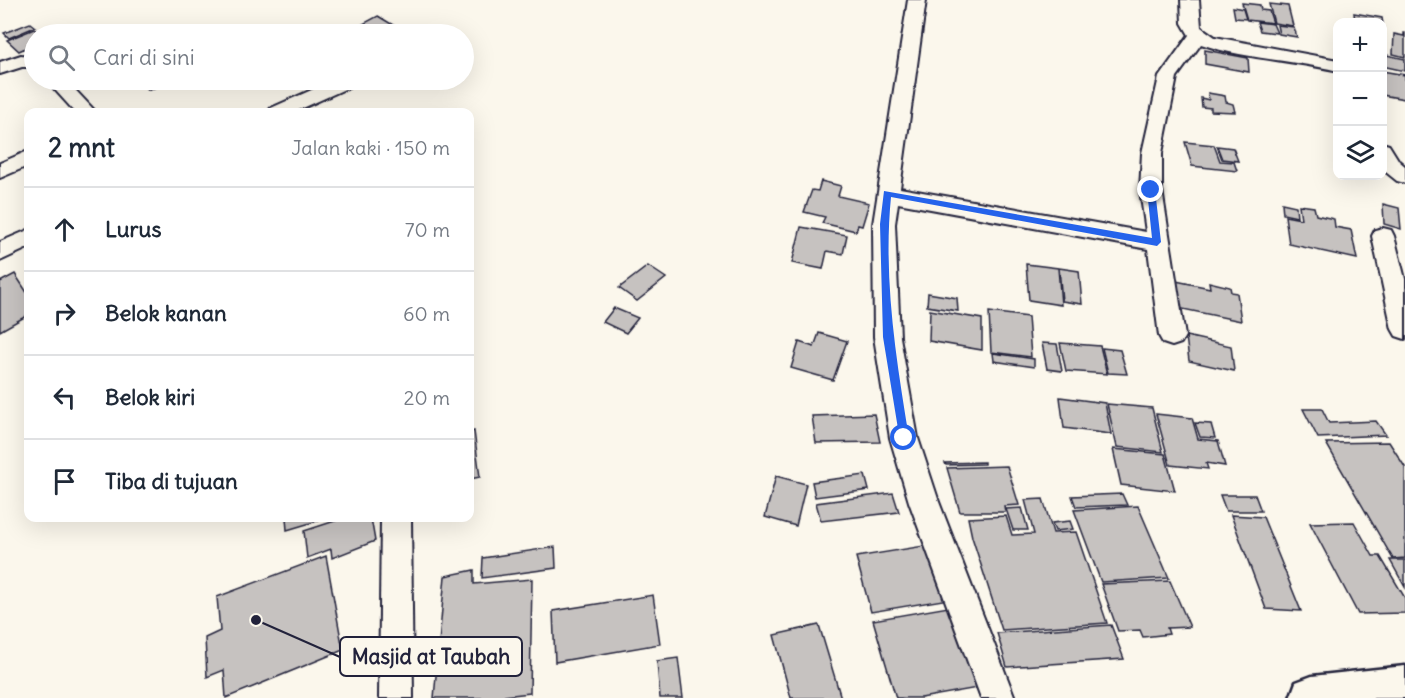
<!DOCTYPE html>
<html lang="id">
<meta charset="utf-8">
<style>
:root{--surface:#fff;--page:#f2f2f3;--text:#1f2937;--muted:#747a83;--line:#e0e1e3}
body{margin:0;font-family:Delius,sans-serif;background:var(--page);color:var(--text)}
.controls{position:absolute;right:18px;top:18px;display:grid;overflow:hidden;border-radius:12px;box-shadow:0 6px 24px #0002}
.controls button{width:54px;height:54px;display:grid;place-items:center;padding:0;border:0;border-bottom:2px solid var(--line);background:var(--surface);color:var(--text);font:30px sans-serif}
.stop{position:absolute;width:18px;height:18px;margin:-14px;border:4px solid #2563eb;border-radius:50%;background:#fff}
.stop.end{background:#2563eb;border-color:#fff;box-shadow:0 2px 6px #0008}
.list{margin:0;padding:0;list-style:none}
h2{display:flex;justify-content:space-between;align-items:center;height:78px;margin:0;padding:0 24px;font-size:26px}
h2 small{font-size:20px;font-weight:400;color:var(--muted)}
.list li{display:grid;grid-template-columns:39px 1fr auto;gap:18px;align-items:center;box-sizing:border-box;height:84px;padding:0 24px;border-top:2px solid var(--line)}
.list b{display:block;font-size:22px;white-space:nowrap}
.list em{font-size:20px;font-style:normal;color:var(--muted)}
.icon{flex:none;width:33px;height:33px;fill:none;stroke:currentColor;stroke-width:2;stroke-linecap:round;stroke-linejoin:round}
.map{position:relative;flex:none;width:1405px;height:698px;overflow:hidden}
.search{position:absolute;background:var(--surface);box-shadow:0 6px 24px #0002;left:24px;top:24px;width:450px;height:66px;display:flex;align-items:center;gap:15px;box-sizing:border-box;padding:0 21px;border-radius:33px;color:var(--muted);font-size:22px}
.panel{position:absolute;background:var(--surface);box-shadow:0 6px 24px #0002;left:24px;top:108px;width:450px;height:414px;border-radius:12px}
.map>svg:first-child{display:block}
</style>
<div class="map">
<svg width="1405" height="698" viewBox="0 0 1405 698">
<rect width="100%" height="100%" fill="#fbf7ec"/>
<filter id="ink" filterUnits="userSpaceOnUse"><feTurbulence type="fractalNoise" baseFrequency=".0167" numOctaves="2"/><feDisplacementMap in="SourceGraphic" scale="12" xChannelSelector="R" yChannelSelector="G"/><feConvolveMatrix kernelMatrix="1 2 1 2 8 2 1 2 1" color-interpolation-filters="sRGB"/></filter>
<g filter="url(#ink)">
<g fill="#c6c2c0" stroke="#22223b" stroke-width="1.5">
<polygon points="1242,3 1260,5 1261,10 1269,11 1273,23 1247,20"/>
<polygon points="1269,4 1288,6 1293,26 1274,23"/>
<polygon points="1233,7 1243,9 1246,19 1235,18"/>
<polygon points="1354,13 1382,18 1384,30 1382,22 1355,22"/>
<polygon points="378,16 408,34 349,34 346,33"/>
<polygon points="1257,22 1273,24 1277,33 1260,31"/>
<polygon points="30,23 35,27 9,38 4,33"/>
<polygon points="1277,25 1294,27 1297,37 1279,34"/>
<polygon points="34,29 41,34 34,34 34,44 19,51 7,40"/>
<polygon points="1404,33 1405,33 1405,57 1393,54 1394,34 1404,36"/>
<polygon points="1205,50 1248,58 1249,72 1205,64"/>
<polygon points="1382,54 1405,59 1405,71 1382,66"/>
<polygon points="1382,71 1405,75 1405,99 1382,95"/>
<polygon points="149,80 172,80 149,90 141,83"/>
<polygon points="1208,93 1225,96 1226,102 1233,104 1235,112 1211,111 1211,108 1202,107 1201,98 1209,100"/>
<polygon points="1185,142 1214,145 1220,161 1234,162 1237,171 1192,166"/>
<polygon points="1217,146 1233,148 1238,161 1222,159"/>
<polygon points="821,181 841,186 838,196 869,203 862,226 858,225 856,231 822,223 825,217 804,212 812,190 818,191"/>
<polygon points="1282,203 1296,206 1297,217 1283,214"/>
<polygon points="1383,204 1399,208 1401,229 1384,224"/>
<polygon points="1299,205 1314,207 1316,215 1334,219 1335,227 1351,230 1357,259 1289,244 1285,216 1301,219"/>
<polygon points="801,227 847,235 843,254 827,251 823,269 792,263"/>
<polygon points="1026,264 1058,268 1061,305 1029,300"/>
<polygon points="648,266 666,278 637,301 619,288"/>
<polygon points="1059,268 1079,271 1082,304 1062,301"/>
<polygon points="15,274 28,294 28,315 0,331 0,282"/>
<polygon points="1176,281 1210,288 1209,282 1230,287 1231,292 1237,293 1241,321 1178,308"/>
<polygon points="928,293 957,298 958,311 927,306"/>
<polygon points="614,308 638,318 626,333 603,322"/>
<polygon points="930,310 982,319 982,350 929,341"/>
<polygon points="989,312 1028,317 1031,357 991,352"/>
<polygon points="819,333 847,341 833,380 791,368 799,342 814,347"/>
<polygon points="1186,336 1231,346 1234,371 1189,361"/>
<polygon points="1042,343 1057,344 1062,371 1047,369"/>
<polygon points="1060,343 1100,346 1107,374 1066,371"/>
<polygon points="1102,348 1120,350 1127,374 1108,373"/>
<polygon points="993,353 1034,359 1034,367 994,361"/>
<polygon points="1060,397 1105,403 1111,434 1064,428"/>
<polygon points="1107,404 1152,408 1163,452 1117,447"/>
<polygon points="1303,409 1322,409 1329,423 1376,421 1386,435 1318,438"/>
<polygon points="874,414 880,442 816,443 812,416"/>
<polygon points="1156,414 1192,418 1198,439 1218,441 1225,466 1206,463 1208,469 1170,465"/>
<polygon points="1195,423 1211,424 1215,438 1200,437"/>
<polygon points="474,431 480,477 470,479 470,432"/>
<polygon points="1389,442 1405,467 1405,558 1393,559 1326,443"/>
<polygon points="1113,449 1165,454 1175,491 1121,485"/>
<polygon points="984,462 984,464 946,465 945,463"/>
<polygon points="1007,466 1019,505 1004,506 1005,512 960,512 947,468"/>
<polygon points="865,475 869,490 815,497 812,482"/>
<polygon points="776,476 806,484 796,526 765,517"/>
<polygon points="893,493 899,512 821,521 816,503"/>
<polygon points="1122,494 1127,505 1076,507 1072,496"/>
<polygon points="1220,495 1255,495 1261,511 1226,511"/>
<polygon points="1043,499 1053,533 1076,532 1107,623 1002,630 972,537 968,518 1006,516 1012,535 1034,534 1025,500"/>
<polygon points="1138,506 1169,578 1101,582 1074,510"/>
<polygon points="1022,508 1028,530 1013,530 1006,509"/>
<polygon points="1231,515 1263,517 1301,611 1266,609"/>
<polygon points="286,518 324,518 324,519 287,530"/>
<polygon points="344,518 371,518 375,541 332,558 331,549 307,558 304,531"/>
<polygon points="1070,521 1073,529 1055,531 1052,523"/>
<polygon points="1354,522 1373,556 1380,556 1405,598 1405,613 1358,614 1310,523"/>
<polygon points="930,545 949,599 871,612 856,557"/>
<polygon points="555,547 556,568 482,578 483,558"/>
<polygon points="326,556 343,650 226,698 224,670 207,677 205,638 220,631 217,597"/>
<polygon points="1390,560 1405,560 1405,587"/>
<polygon points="474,570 474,584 532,579 530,693 485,698 434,698 445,576"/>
<polygon points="1170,581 1190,627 1167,628 1169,634 1143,637 1140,630 1118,631 1101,584"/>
<polygon points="653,595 660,644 555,662 553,611"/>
<polygon points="954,606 983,687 921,698 896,698 873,620"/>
<polygon points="819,625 841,698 791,698 774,635"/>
<polygon points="1111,625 1124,659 1007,667 997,633"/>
<polygon points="678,658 683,698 660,698 657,661"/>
</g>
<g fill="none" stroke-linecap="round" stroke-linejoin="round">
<g stroke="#22223b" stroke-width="4">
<g id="street">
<path d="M908,0H926L900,188L1146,232L1140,190L1142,153L1159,77L1189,35L1182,23L1181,0H1199L1201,27L1215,37L1338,60V71C1293,60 1244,59 1201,44L1177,77L1162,153V190L1185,336L1181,343L1172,346L1163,343L1159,336L1148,249L898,203L895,224L900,337L918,438L939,502L1015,698H981L909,502L890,438L874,337L873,224Z"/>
<polygon points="21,55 34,57 34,67 22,67 0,74 0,62"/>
<polygon points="46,80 66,80 96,112 75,112"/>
<polygon points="334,80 359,80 356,84 294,112 268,112 271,108"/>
<polygon points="1382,143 1389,145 1399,161 1405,166 1405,183 1397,181 1382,169"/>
<polygon points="28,151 28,166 0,178 0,163"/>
<polygon points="1383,228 1391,230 1394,236 1405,279 1405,339 1396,336 1392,329 1372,236 1375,230"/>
<polygon points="28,230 28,248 0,261 0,242"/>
<polygon points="381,518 411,518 413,698 379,698"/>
</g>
</g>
<g stroke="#22223b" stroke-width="5">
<polygon id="highway" points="1405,666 1405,698 1290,698 1296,682 1312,676"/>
</g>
<use href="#street" fill="#fbf7ec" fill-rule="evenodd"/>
<use href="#highway" fill="#fbf7ec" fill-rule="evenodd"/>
</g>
</g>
<path fill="#2563eb" d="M1151,187L1155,190L1161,242L1157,246L891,197C883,278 896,358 909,438L904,443L900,441L883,337L880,224L884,191L1152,238L1147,190Z"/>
<path fill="none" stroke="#22223b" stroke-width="2" d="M256 620L340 657"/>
<circle fill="#22223b" stroke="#fbf7ec" stroke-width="2" cx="256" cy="620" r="6"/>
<rect fill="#fbf7ec" stroke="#22223b" stroke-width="2" x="340" y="637" width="182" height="39" rx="6"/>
<g font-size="21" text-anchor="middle" font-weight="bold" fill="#22223b">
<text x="431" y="664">Masjid at Taubah</text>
</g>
</svg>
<div class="controls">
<button>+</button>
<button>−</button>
<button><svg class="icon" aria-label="layers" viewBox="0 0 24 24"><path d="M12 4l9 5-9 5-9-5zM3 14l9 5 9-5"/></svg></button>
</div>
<div class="stop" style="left:904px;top:438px"></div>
<div class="stop end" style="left:1151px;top:190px"></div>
<div class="search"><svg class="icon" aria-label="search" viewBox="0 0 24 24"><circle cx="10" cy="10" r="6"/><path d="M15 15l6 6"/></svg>Cari di sini</div>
<section class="panel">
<h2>2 mnt<small>Jalan kaki · 150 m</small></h2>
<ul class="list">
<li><svg class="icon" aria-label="ahead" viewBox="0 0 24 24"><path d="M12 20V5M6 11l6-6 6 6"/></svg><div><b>Lurus</b></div><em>70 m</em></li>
<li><svg class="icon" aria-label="right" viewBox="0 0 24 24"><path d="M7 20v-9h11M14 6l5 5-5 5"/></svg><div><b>Belok kanan</b></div><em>60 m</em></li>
<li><svg class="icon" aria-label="left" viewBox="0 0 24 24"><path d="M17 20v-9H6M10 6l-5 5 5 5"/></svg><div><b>Belok kiri</b></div><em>20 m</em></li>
<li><svg class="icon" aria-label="arrive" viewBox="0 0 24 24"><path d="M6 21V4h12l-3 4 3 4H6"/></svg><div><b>Tiba di tujuan</b></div></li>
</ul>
</section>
</div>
